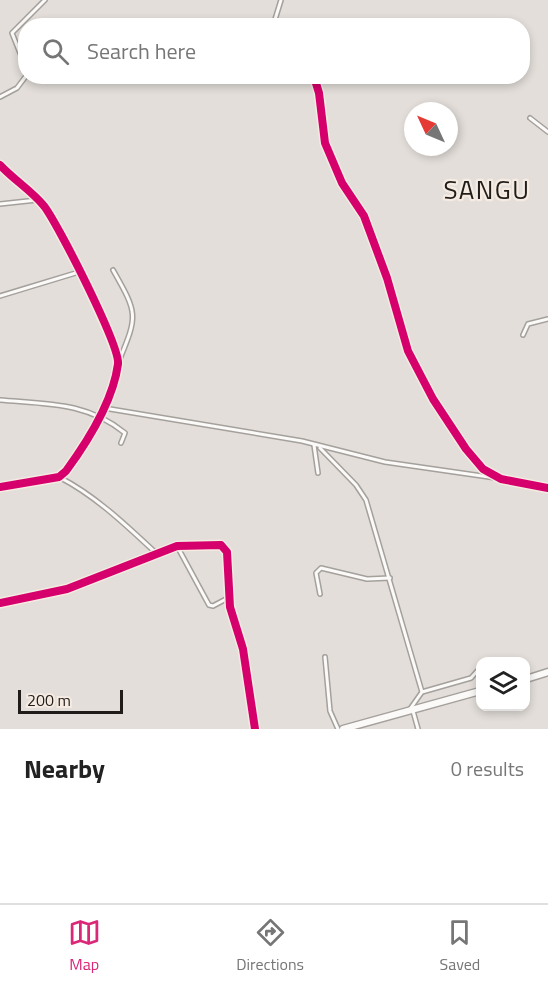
<!DOCTYPE html>
<style>
:root{--surface:#fff;--page:#f2f2f2;--text:#222;--muted:#767676;--line:#e0e0e0;--accent:#db2777}
body{margin:0;font-family:"Titillium Web",sans-serif;background:var(--page);color:var(--text)}
.controls{position:absolute;right:18px;bottom:18px;display:grid;overflow:hidden;border-radius:12px;box-shadow:0 3px 9px #0003}
.controls button{width:54px;height:54px;display:grid;place-items:center;padding:0;border:0;border-bottom:2px solid var(--line);background:var(--surface);color:var(--text);font:30px sans-serif}
.compass{position:absolute;left:404px;top:102px;width:54px;height:54px;border-radius:50%;background:var(--surface);box-shadow:0 3px 9px #0003;rotate:314deg}
.scale{position:absolute;left:18px;bottom:15px;width:105px;box-sizing:border-box;padding-left:6px;border:3px solid #1f1c19;border-top:0;font-size:16px;line-height:21px;white-space:nowrap;color:#1f1c19;-webkit-text-stroke:4px #f5ebe2;paint-order:stroke}
.list{margin:0;padding:0;list-style:none}
h2{display:flex;justify-content:space-between;align-items:center;height:78px;margin:0;padding:0 24px;font-size:26px}
h2 small{font-size:20px;font-weight:400;color:var(--muted)}
.icon{flex:none;width:33px;height:33px;fill:none;stroke:currentColor;stroke-width:2;stroke-linecap:round;stroke-linejoin:round}
.map{position:relative;flex:none;width:548px;height:729px;overflow:hidden}
.search{position:absolute;background:var(--surface);box-shadow:0 3px 9px #0003;left:18px;right:18px;top:18px;height:66px;display:flex;align-items:center;gap:15px;box-sizing:border-box;padding:0 21px;border-radius:24px;color:var(--muted);font-size:22px}
.sheet{height:174px;background:var(--surface)}
nav{display:flex;justify-content:space-around;align-items:center;box-sizing:border-box;height:84px;border-top:2px solid var(--line);background:var(--surface);font-size:16px;color:var(--muted)}
nav a{display:grid;justify-items:center;gap:3px}
nav .on{color:var(--accent)}
.map>svg:first-child{display:block}
</style>
<div class="map">
<svg width="548" height="729" viewBox="0 0 548 729">
<rect width="100%" height="100%" fill="#e3ded9"/>
<g fill="none" stroke-linecap="round" stroke-linejoin="round">
<g stroke="#a4a09c" stroke-width="6">
<g id="street">
<polyline points="273,26 281,0"/>
<polyline points="26,68 12,33 45,0"/>
<polyline points="310,76 315,80 319,93 325,143 342,183 364,216 387,278 408,351 433,399 466,449 483,469 501,479 548,488"/>
<polyline points="0,97 17,88 26,76"/>
<polyline points="530,118 548,132"/>
<path d="M0,165C14,180 32,191 44,206C58,224 120,346 118,364C113,402 88,441 66,471L59,477L0,487"/>
<polyline points="0,204 37,200"/>
<path d="M113,270C138,314 138,315 119,361"/>
<polyline points="0,296 79,272"/>
<polyline points="523,335 528,324 548,319"/>
<path d="M0,400C47,404 87,402 125,433L121,443"/>
<polyline points="104,408 302,441 385,462 496,478"/>
<polyline points="314,445 318,473"/>
<polyline points="320,448 356,485 366,500 422,692"/>
<path d="M59,477C96,496 127,526 157,554"/>
<polyline points="177,546 209,605 213,606 228,598"/>
<polyline points="320,594 316,573 321,568 367,579 390,578"/>
<polyline points="0,603 67,589 177,546 221,545 227,552 230,607 243,649 255,729"/>
<polyline points="325,657 330,711 338,729"/>
<polyline points="410,709 422,692 471,678 480,668"/>
<polyline points="413,711 418,729"/>
</g>
</g>
<g stroke="#a4a09c" stroke-width="9">
<g id="highway">
<polyline points="526,679 548,672"/>
<polyline points="343,729 480,691"/>
</g>
</g>
<use href="#street" stroke="#fbfaf9" stroke-width="3"/>
<use href="#highway" stroke="#fbfaf9" stroke-width="6"/>
<g stroke="#f5ebe2" stroke-width="11">
<g id="cycleway">
<polyline points="310,76 315,80 319,93 325,143 342,183 364,216 387,278 408,351 433,399 466,449 483,469 501,479 548,488"/>
<path d="M0,165C14,180 32,191 44,206C58,224 120,346 118,364C113,402 88,441 66,471L59,477L0,487"/>
<polyline points="0,603 67,589 177,546 221,545 227,552 230,607 243,649 255,729"/>
</g>
</g>
<use href="#cycleway" stroke="#d6006c" stroke-width="8"/>
</g>
<g text-anchor="middle" dominant-baseline="central" stroke-width="4.5" stroke-linejoin="round" paint-order="stroke">
<g font-size="26" letter-spacing="1.5" fill="#1f1c19" stroke="#f5ebe2">
<text x="487" y="189">SANGU</text>
</g>
</g>
</svg>
<div class="controls">
<button><svg class="icon" aria-label="layers" viewBox="0 0 24 24"><path d="M12 4l9 5-9 5-9-5zM3 14l9 5 9-5"/></svg></button>
</div>
<svg class="compass" viewBox="-18 -18 36 36"><path d="M0-13l5 13h-10z" fill="#e53935"/><path d="M0 13l5-13h-10z" fill="#767676"/></svg>
<div class="scale">200 m</div>
<div class="search"><svg class="icon" aria-label="search" viewBox="0 0 24 24"><circle cx="10" cy="10" r="6"/><path d="M15 15l6 6"/></svg>Search here</div>
</div>
<section class="sheet">
<h2>Nearby<small>0 results</small></h2>
<ul class="list">
</ul>
</section>
<nav>
<a class="on"><svg class="icon" aria-label="map" viewBox="0 0 24 24"><path d="M3 6l6-2 6 2 6-2v14l-6 2-6-2-6 2zM9 4v14M15 6v14"/></svg>Map</a>
<a><svg class="icon" aria-label="directions" viewBox="0 0 24 24"><path d="M12 3l9 9-9 9-9-9zM9 14v-3h6M13 9l2 2-2 2"/></svg>Directions</a>
<a><svg class="icon" aria-label="saved" viewBox="0 0 24 24"><path d="M7 4h10v16l-5-4-5 4z"/></svg>Saved</a>
</nav>
